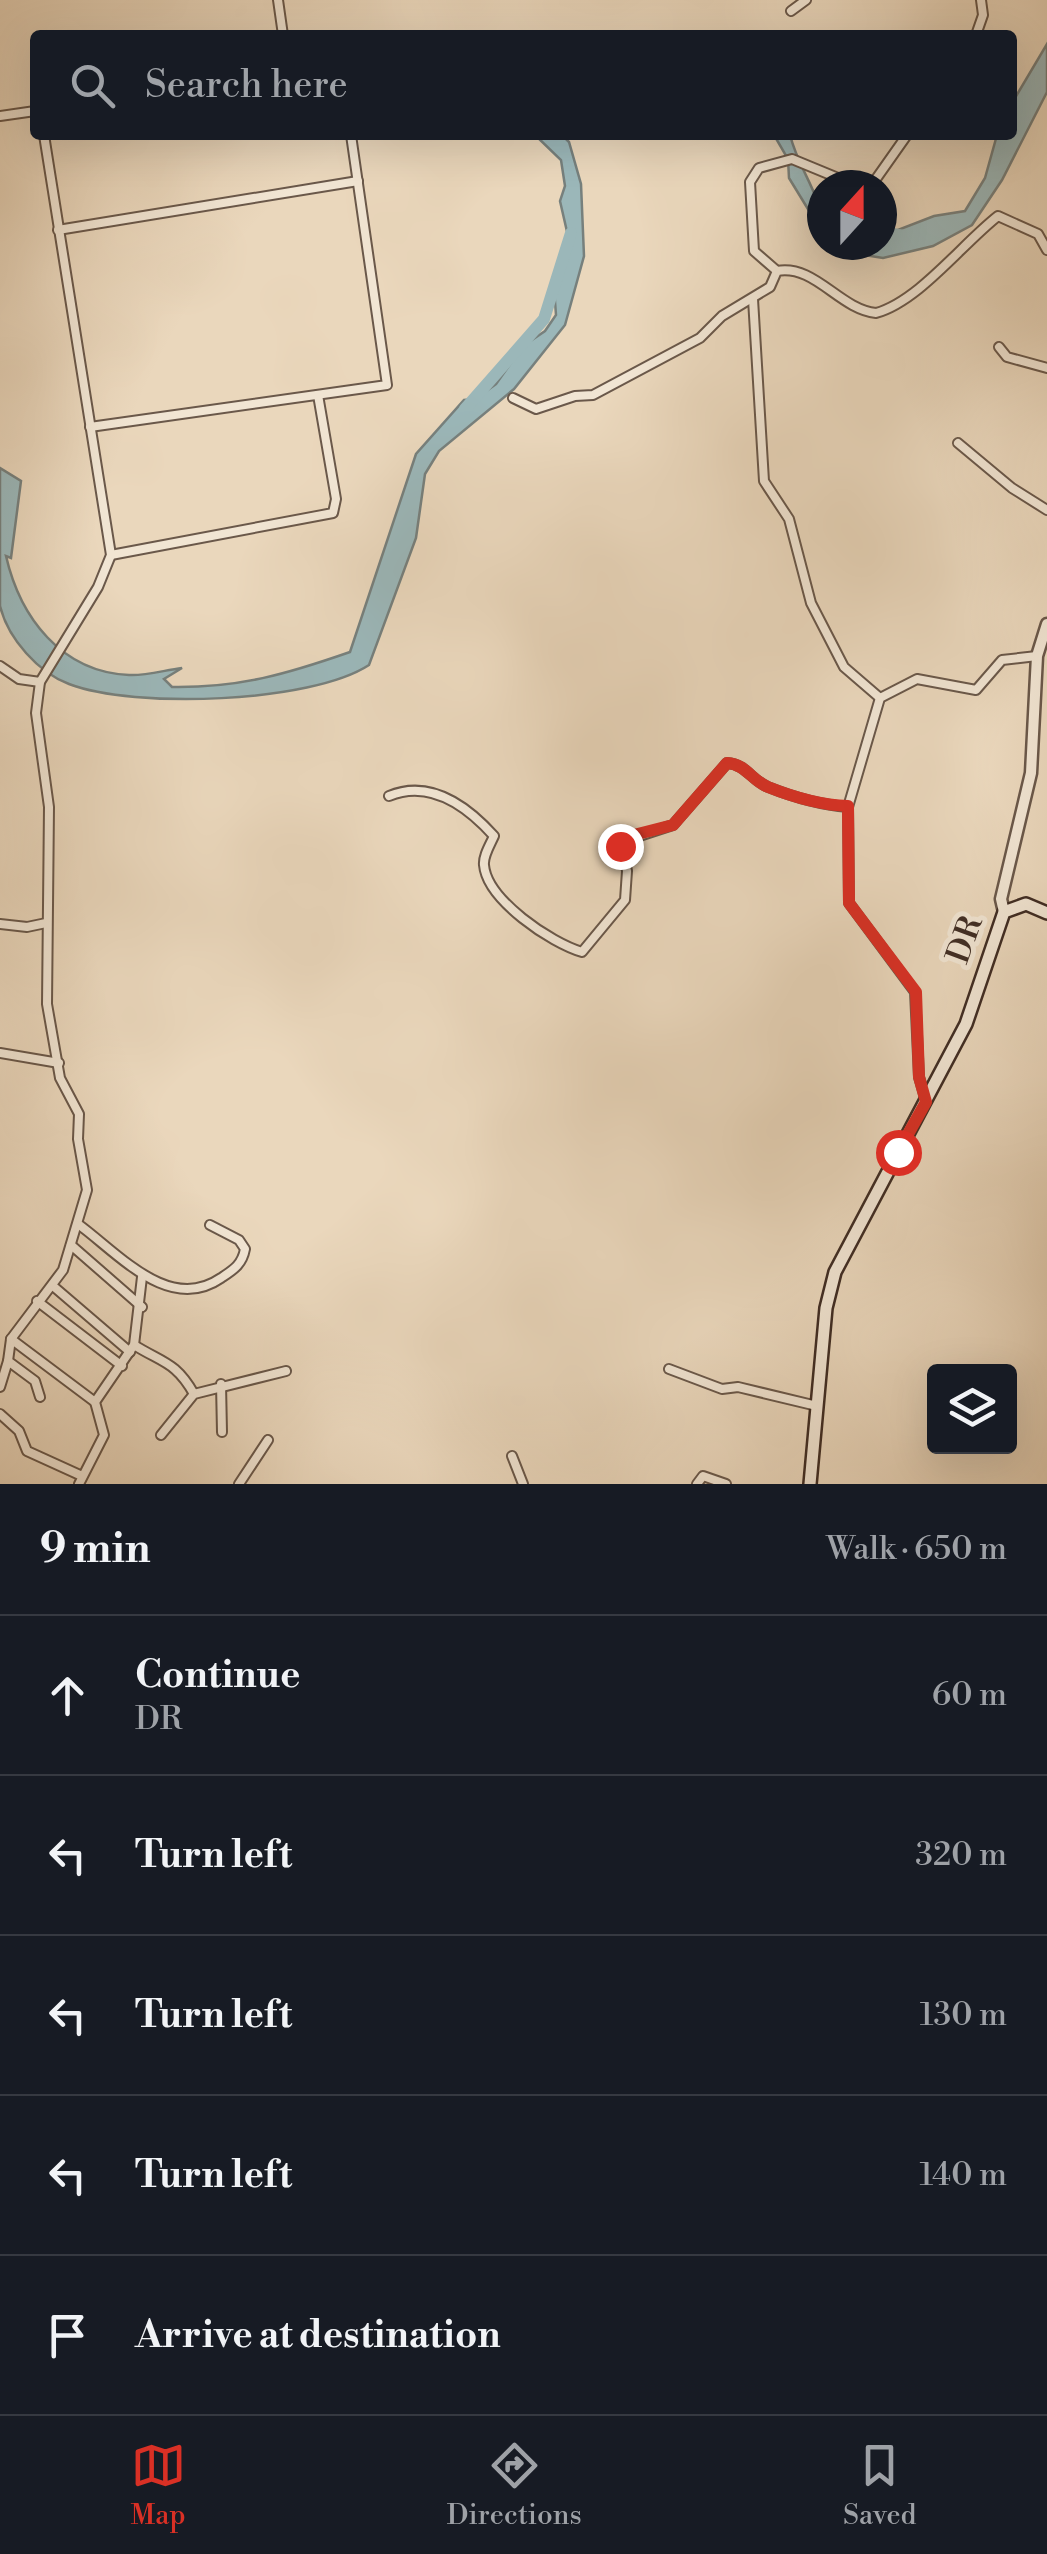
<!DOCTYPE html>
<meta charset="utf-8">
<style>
:root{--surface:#171b24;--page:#242831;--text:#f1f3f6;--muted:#9ea1a6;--line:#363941;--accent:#d93025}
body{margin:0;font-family:"Libre Bodoni",serif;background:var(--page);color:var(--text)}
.controls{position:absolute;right:30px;bottom:30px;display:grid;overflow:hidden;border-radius:10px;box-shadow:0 10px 40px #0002}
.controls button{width:90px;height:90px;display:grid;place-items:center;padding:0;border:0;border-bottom:2px solid var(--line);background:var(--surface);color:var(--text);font:50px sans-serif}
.compass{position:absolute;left:807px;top:170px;width:90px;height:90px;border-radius:50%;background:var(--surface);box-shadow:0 10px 40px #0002;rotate:21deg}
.stop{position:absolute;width:30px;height:30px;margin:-22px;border:8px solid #d93025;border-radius:50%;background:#fff}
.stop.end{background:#d93025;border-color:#fff;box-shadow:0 2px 10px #0008}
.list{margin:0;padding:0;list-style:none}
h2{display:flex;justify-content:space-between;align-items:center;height:130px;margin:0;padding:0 40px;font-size:42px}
h2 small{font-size:32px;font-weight:400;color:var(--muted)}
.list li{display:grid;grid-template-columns:65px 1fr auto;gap:30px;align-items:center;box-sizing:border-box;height:160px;padding:0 40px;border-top:2px solid var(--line)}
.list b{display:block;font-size:38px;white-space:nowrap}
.list p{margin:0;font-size:32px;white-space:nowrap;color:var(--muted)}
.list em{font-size:32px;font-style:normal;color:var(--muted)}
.icon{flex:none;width:55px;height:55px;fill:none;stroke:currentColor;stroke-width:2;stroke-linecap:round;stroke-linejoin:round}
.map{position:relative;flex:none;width:1047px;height:1484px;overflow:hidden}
.search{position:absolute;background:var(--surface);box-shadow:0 10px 40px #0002;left:30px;right:30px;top:30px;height:110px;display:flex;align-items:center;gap:25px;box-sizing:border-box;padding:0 35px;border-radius:10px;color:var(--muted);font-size:38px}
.sheet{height:930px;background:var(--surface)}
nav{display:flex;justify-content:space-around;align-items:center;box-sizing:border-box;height:140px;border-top:2px solid var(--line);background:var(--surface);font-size:28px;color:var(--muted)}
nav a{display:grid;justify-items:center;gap:5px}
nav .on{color:var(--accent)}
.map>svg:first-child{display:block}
</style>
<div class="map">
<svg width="1047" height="1484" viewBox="0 0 1047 1484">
<rect width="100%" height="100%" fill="#ead7bc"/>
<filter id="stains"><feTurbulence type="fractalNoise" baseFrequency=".002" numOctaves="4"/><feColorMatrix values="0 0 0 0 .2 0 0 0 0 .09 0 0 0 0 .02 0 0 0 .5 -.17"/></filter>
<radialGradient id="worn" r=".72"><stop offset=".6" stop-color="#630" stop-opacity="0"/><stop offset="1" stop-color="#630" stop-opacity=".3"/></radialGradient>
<g fill="#9bb7b9" stroke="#77807d" stroke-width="2.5">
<polygon points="1047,44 1047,92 1002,180 972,225 933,246 883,258 852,253 841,245 882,245 882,236 934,216 965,211 985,178 997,135 1012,135 1012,103"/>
<path d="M535,135H562L569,142L581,184L584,256L565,325L514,389L439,451L425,474L416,538L369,665C311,703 134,709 69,684C39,673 8,639 0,606C0,577 0,502 0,468L21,481L11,558L6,556C20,617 61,672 129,675C146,676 165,670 182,668L164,679L172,687C239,688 287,674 350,652L416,454L464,400L475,399L496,384L523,346L545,331L556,315L554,288L568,236L560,201L565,186L561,160Z"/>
<path d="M774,135H790C800,174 822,192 822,232L789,178L788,159Z"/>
</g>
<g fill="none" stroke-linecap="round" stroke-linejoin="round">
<g stroke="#9bb7b9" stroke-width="12">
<polyline points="882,232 904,236"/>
<polyline points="465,409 544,319 571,233"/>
</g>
<g stroke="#6a584a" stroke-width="12">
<g id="minor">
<polyline points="278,0 283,35"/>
<polyline points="791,11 806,0"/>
<polyline points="976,35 983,15 981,0"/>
<polyline points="0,116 35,111"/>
<polyline points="44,135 111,555 98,587 40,682 36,713 49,807 47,1004 60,1078 79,1114 78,1139 87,1190 63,1270 11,1339 95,1402"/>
<polyline points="864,185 876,179 907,135"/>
<polyline points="58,230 358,181"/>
<polyline points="777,271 754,251 750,182 759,168 792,159 855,185"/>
<polyline points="753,299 764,481 789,519 811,603 844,667 880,698"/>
<polyline points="999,347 1007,357 1047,368"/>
<path d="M513,398L536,409L575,396L593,395L700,338L722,316L770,287L777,271C815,264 839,309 876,313C919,301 962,244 998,216L1038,234L1047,250"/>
<polyline points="90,427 387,385 351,135"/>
<polyline points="958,443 1012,488 1047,510"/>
<polyline points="111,555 333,513 336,499 318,395"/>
<polyline points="0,666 19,679 40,682"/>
<path d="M389,796C430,779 467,806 494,836C490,845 483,856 484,865C487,900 551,943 582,952L625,900L627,871L621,842L673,825L727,763C746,764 752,781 768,787C793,797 822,805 848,807"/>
<polyline points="0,924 27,927 46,923"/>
<polyline points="0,1053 59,1063"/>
<polyline points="926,1101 919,1077 915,992 849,903 848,807 880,698 917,679 976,690 1002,660 1037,656"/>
<path d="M78,1224C118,1253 169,1314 221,1278C233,1270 242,1265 245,1249L239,1240L210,1225"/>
<polyline points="71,1245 142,1307"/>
<polyline points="53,1286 130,1352"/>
<polyline points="37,1301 122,1366"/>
<polyline points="11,1339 8,1361 35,1381 40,1397"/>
<path d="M134,1345C163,1363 176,1362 194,1394"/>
<polyline points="669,1369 722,1389 738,1387 817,1406"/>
<polyline points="221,1384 222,1432"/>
<polyline points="0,1387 8,1361"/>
<polyline points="0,1414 19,1431 27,1451 82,1476"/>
<polyline points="161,1435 194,1394 286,1371"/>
<polyline points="512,1456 523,1484"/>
<polyline points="79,1484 104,1435 95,1402 134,1345 142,1277"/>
<polyline points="239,1484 268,1440"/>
<polyline points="697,1484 703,1476 726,1484"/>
</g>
</g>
<g stroke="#6a584a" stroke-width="15">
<polyline id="tertiary" points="1004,912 1001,899 1031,773 1037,656 1047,624"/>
</g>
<g stroke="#402d24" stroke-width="16">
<polyline id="secondary" points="810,1484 826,1308 835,1272 966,1024 1004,912 1026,904 1047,913"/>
</g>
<use href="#minor" stroke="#f1e5d3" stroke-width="8"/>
<use href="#tertiary" stroke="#f1e5d3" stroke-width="10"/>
<use href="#secondary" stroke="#f1e5d3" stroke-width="11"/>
</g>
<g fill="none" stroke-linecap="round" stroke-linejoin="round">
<path stroke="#d93025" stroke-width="12" d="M620,846L626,837L673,825L727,763C746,764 752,781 768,787C793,797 822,805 848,806L849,903L916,992L919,1077L926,1102L898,1152"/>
</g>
<g text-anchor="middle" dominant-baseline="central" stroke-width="10" stroke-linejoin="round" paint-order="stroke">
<g font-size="32" fill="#402d24" stroke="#f1e5d3">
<text transform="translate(965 940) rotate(-70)">DR</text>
</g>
</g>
<rect width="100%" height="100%" filter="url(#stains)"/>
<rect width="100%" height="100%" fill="url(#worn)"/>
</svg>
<div class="controls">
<button><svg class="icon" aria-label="layers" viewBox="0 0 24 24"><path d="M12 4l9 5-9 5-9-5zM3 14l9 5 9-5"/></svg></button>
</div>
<svg class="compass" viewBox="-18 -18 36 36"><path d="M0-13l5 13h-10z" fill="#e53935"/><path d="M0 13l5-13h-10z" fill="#9ea1a6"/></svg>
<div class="stop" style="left:898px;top:1152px"></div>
<div class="stop end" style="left:620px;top:846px"></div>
<div class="search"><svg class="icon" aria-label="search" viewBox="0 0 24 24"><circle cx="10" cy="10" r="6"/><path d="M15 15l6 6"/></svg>Search here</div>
</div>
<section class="sheet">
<h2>9 min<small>Walk · 650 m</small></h2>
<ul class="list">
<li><svg class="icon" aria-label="ahead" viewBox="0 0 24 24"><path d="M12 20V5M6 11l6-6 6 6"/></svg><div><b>Continue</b><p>DR</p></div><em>60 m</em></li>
<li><svg class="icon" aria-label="left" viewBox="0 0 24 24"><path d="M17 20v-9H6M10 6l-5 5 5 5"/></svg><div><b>Turn left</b></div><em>320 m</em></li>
<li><svg class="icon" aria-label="left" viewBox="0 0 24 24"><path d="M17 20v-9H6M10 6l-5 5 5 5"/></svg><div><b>Turn left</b></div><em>130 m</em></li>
<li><svg class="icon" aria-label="left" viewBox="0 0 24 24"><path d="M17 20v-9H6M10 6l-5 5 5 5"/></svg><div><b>Turn left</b></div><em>140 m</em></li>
<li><svg class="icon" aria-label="arrive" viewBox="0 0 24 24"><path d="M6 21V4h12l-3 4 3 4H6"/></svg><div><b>Arrive at destination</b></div></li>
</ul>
</section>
<nav>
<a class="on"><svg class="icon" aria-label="map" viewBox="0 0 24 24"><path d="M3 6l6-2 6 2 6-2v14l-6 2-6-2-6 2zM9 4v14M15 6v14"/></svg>Map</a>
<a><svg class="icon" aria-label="directions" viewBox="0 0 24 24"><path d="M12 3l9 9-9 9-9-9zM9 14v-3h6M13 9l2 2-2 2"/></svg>Directions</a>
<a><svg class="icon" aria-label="saved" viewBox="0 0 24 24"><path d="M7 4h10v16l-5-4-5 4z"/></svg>Saved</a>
</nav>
